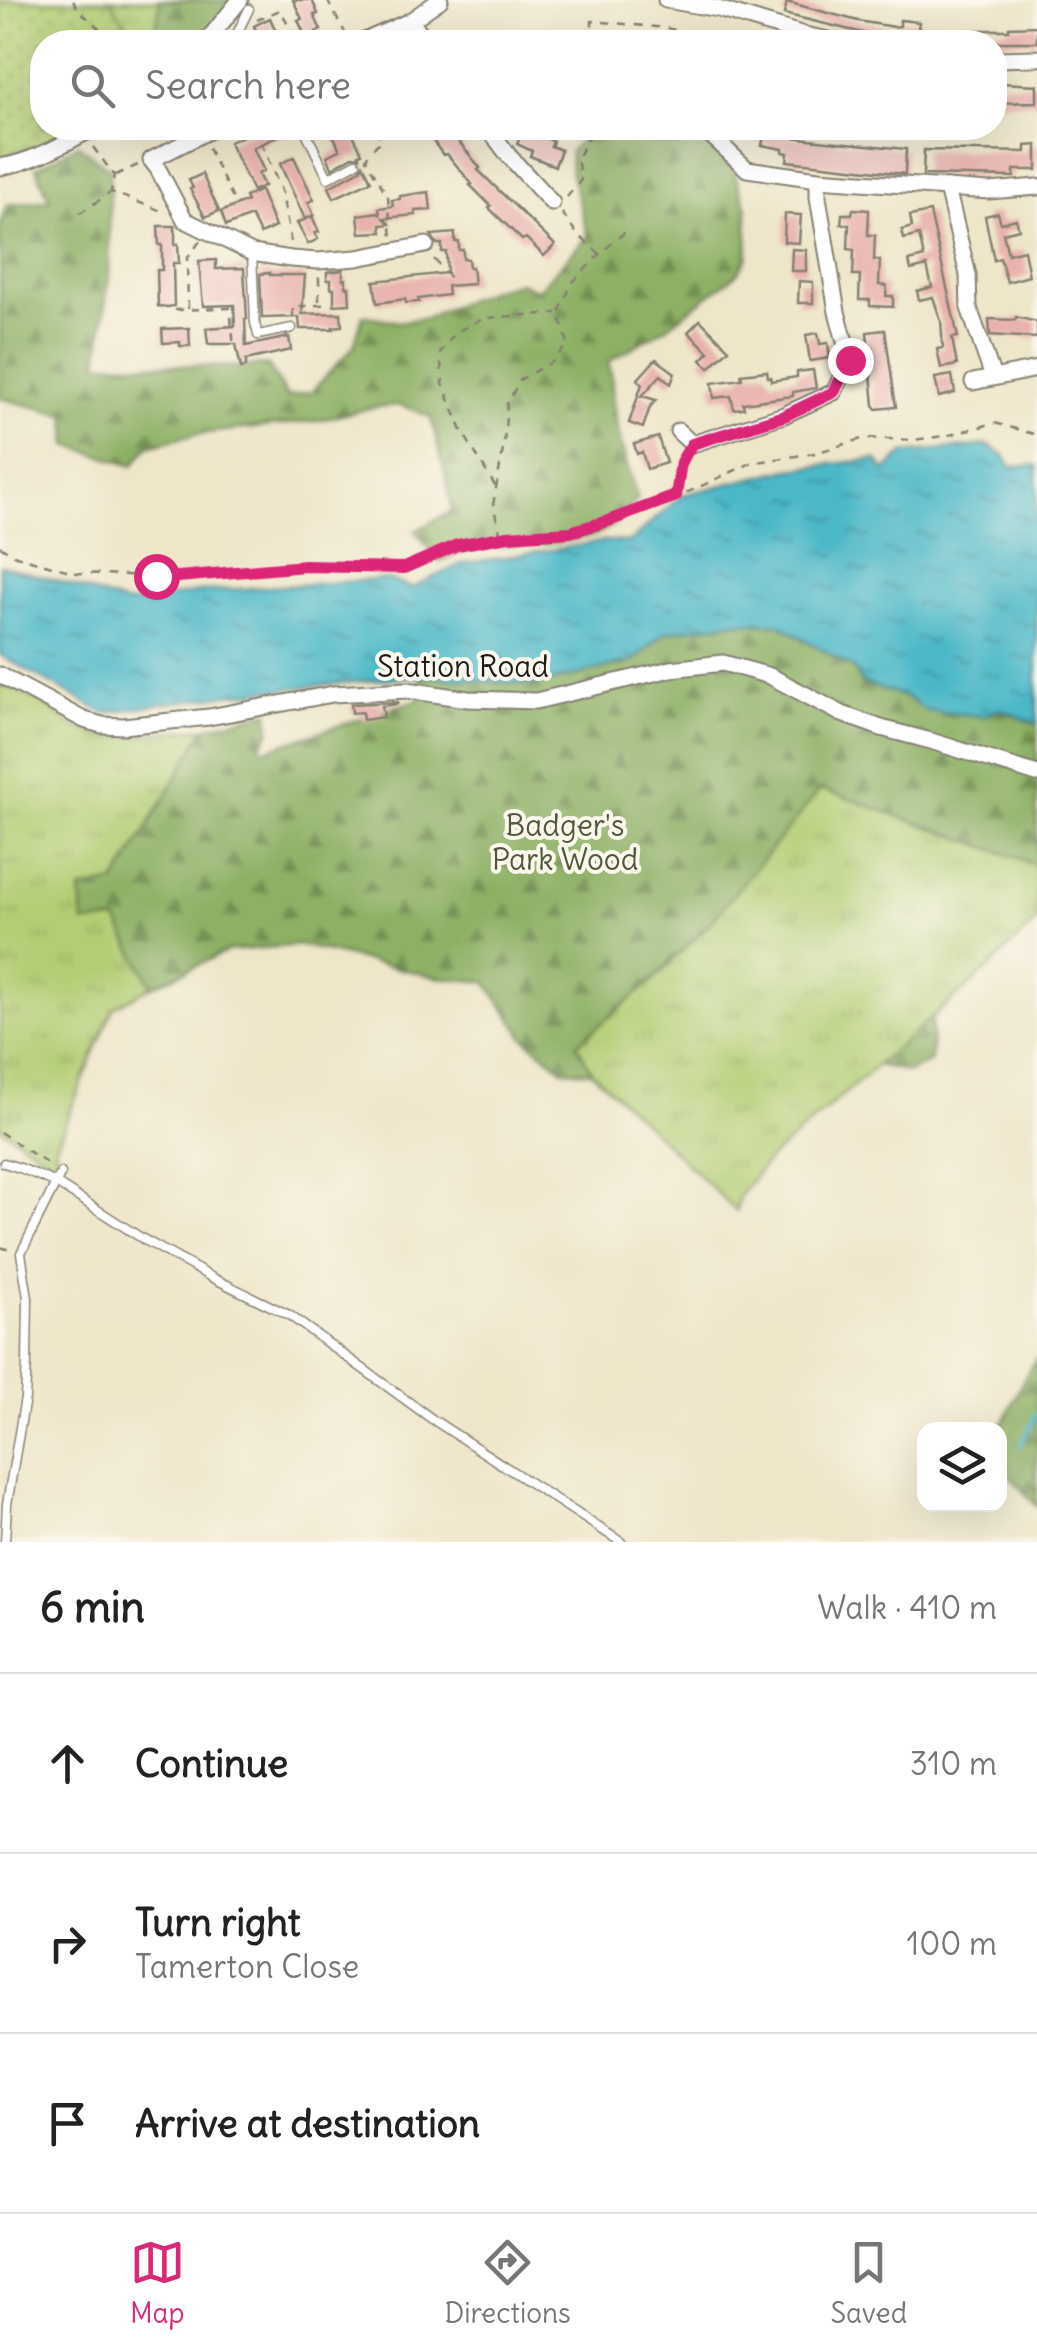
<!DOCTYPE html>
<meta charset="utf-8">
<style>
:root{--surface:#fff;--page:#f2f2f2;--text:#222;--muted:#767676;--line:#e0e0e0;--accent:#db2777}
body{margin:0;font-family:Delius,sans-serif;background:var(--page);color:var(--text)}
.controls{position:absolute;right:30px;bottom:30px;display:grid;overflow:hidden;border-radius:20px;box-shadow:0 10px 40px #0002}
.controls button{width:90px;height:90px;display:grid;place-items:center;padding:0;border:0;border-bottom:2px solid var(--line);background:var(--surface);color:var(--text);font:50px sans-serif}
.stop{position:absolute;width:30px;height:30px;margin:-22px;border:8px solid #db2777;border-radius:50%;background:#fff}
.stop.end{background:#db2777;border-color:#fff;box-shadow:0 2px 10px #0008}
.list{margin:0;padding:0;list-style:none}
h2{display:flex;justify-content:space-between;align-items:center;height:130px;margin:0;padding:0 40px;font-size:42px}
h2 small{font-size:32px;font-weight:400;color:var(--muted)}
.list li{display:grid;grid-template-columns:65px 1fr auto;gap:30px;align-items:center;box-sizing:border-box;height:180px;padding:0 40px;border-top:2px solid var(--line)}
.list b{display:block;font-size:38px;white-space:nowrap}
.list p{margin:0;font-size:32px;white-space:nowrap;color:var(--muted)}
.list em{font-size:32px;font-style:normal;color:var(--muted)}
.icon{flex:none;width:55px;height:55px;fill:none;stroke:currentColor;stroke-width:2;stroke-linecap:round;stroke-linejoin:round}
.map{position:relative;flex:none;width:1037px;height:1542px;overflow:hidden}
.search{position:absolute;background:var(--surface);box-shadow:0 10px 40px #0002;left:30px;right:30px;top:30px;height:110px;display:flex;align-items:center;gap:25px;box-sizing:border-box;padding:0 35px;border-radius:40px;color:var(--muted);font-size:38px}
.sheet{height:670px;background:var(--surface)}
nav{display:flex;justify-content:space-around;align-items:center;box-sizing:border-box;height:140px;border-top:2px solid var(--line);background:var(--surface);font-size:28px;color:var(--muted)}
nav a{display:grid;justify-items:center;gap:5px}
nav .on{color:var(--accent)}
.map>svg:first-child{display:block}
</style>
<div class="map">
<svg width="1037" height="1542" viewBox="0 0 1037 1542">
<defs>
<pattern id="grass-tufts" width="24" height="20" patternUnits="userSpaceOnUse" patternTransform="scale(2.5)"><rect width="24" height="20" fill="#b2cd73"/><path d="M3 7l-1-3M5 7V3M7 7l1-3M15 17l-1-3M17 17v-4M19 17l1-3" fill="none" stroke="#98af63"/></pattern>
<pattern id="forest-firs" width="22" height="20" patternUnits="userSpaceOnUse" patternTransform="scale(2.5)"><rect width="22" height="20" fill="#8db065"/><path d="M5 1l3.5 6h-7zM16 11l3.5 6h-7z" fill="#728e52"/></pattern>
<pattern id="park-dots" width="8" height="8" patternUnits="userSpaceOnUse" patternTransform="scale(2.5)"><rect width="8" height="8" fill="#b2cd73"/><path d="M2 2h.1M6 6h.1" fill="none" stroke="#98af63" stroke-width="1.8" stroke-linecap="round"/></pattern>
<pattern id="water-ripples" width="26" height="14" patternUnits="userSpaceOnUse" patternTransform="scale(2.5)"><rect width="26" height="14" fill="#4cb8c8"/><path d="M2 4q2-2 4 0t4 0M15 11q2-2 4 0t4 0" fill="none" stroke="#3e95a2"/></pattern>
</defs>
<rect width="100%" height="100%" fill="#fbf7ec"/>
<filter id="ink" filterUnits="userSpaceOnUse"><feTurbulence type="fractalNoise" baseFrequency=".01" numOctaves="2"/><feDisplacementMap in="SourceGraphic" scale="20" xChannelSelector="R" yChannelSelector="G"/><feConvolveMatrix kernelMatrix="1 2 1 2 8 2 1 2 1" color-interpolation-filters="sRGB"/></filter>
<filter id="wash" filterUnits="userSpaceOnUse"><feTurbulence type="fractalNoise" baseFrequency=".0048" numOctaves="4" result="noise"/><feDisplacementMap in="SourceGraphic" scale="40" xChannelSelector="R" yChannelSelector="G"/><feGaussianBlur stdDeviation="2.25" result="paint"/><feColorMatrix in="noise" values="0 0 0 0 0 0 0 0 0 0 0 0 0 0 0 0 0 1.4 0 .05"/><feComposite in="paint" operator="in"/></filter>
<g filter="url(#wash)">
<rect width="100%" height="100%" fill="#eee6c9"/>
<g fill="url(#grass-tufts)" stroke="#677448" stroke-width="2.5">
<polygon points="73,0 159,0 160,3 156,31 160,42 58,42"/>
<polygon points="0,683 42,702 73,726 110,738 205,728 116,882 117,920 152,986 113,1008 55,1148 59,1166 0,1127"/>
<polygon points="821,788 1037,865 1037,920 987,970 769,1159 739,1196 736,1211 592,1072 577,1044 653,980 709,924"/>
</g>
<g fill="url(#forest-firs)" stroke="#546640" stroke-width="2.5">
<polygon points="159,0 232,0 204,42 160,42 156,31 160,3"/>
<path d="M593,128H697L731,163L747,208L748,256L737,274L667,327L608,362C614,380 611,384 613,402C616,428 628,474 638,498L618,522L596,535L548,544L480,547L440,561L415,531L452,511L448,485L431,417L401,405L374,407L316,421L198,434L148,446L133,466L68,445L66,415L0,398V225L7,205L50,200L36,168L78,145L110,169L109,276L98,363L238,367L268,365L287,397L311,392L354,346L363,315L398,322L426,318L488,291L520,282L537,290L588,236L571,174L570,151Z"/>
<polygon points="736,622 779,624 853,668 862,683 906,697 927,711 1001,709 1037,724 1037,865 821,789 709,924 653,980 577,1044 592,1072 563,1070 525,1038 486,982 435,977 300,945 228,951 152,986 117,920 84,923 80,890 116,882 205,728 269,711 270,731 261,745 265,750 420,699 420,676 536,685 634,661 666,632"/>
<polygon points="932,1017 931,1061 909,1072 877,1065"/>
<polygon points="1037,1358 1037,1507 1000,1464 1000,1430 991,1429 1004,1422 1023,1380"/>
</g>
<polygon fill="url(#park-dots)" stroke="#677448" stroke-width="2.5" points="0,0 110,0 138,42 42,42 42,128 92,128 79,135 0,157"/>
<polygon fill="url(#water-ripples)" stroke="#346a72" stroke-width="2.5" points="988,445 1004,455 1011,467 1037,465 1037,724 1001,709 984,716 927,711 906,697 862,683 853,668 779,624 736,622 666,632 634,661 536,685 420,676 232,694 104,713 0,655 0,565 65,583 126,604 205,591 388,579 412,588 461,564 606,541 630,542 682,495 789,469 876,459 885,471 904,453"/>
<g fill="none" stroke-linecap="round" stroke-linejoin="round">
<polyline stroke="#4cb8c8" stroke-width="4" points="1021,1445 1037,1412"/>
</g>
<g id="blocks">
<g fill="#e9b2ae">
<polygon points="293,0 312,0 318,14 314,15 321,30 316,32 320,42 308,42 298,20 302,19"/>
<polygon points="787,2 858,21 894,27 900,26 900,20 919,22 918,28 923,30 1009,30 1009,27 1037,26 1037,42 931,42 884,38 784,14"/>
<polygon points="270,18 274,27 281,42 262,42 254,26"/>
<polygon points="1000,83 1037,85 1037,102 994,103 994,86 1000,86"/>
<polygon points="261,128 295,128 253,148 264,171 258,174 264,186 253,191 229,142"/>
<polygon points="330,128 350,128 362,153 359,154 360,157 353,156 332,168 327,156 340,150"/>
<polygon points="424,128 448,128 480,168 478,170 555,245 544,256 526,238 522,240 489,208 491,206 470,185 472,184 447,154 443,155"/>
<polygon points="503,128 535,128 533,133 553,141 551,146 561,150 555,166 530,156 532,151 517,144 521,135"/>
<polygon points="746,128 781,128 779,136 906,149 905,174 787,161 788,153 783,152 783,149 762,145 764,136 745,133"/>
<polygon points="1037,145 1037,170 1014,170 1014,177 923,175 924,150 1026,152 1026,146"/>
<polygon points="294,157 314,200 308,202 314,215 305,219 280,164"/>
<polygon points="363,164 371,181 334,198 329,187 360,170"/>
<polygon points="202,174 219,211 205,217 190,189 193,188 189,180"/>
<polygon points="260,190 275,227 260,234 251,216 226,226 221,212 247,201 245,197"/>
<polygon points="429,192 431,210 415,211 416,215 384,218 390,224 381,225 382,232 360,233 358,215 378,212 380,214 379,208 393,206 392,200 400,199 400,196"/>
<polygon points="853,209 869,210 868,235 875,235 874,260 880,260 879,285 887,286 886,296 893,296 893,307 870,306 870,300 859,300 860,275 853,275 854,250 848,249 849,224 841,224 842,214 852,214"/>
<polygon points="930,212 958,337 952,338 957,365 941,368 937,349 943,348 941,321 933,297 919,300 917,291 932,287 927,266 911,270 909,261 924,257 919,235 904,239 902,230 912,227 910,216"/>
<polygon points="998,213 1001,223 1016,219 1019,229 1003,233 1008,254 1024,250 1029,276 1007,282 1000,258 994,260 985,216"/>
<polygon points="785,214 801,215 799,243 784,242"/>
<polygon points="312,216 319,232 315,233 318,239 308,244 297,223"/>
<polygon points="158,226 175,226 175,245 178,244 179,263 173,263 174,306 168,307 158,306 157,270 162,270 162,245 159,245"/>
<polygon points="455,233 455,242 459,242 459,250 463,250 463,259 468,259 469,268 472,267 474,284 447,286 448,295 418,299 419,302 406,303 405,299 377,303 374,281 447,273 446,252 442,252 442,244 437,244 431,235"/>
<polygon points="792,249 806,250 806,271 791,271"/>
<polygon points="216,260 216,269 244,268 247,319 245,319 246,346 289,337 291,350 246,360 246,367 241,368 236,344 208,344 206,328 235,326 234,305 203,306 199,261"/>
<polygon points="343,270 343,279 346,279 346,287 349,287 350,304 334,305 334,288 331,288 331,280 327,280 327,272"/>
<polygon points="270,273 270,275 305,275 302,314 341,313 342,326 333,327 334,329 300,329 299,317 262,318 260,274"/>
<polygon points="799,281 813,282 813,303 798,303"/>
<polygon points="1016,317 1037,322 1037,338 990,335 989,319 1015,320"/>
<polygon points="700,320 729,349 709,368 701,360 709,352 688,332"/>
<polygon points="189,328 190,346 180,346 180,342 163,343 162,329"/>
<polygon points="885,330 896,407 877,409 874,405 867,332"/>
<polygon points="818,333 820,344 828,343 830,358 810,361 806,335"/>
<polygon points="656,359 675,373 671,384 661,375 642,396 656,400 650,407 643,428 629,423 642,384 638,379"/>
<polygon points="813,370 816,388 793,392 793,396 743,403 744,408 734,409 731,396 714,398 712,383 742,379 741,374 767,371 768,377 771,377 771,381 797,377 797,372"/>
<polygon points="952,375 955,393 939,397 935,378"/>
<polygon points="658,437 666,463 647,469 642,452 637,454 634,444"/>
<polygon points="398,702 398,704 382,706 384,717 363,720 362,712 352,713 351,704"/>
</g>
</g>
</g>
<g filter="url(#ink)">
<use href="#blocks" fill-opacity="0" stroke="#858172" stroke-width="2.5"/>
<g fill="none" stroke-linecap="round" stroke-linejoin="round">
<g stroke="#858172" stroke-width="11">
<g id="lane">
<polyline points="233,42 249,9"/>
<polyline points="304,128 328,178 356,163"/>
<polyline points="252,253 255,323 258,335 292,328"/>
<polyline points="4,1163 20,1168 56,1183 143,1239 211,1277 289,1315 432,1419 621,1542"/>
<polyline points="5,1542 7,1504 25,1398 27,1362 28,1298 21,1253 61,1173"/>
</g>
</g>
<g stroke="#858172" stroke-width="19">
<g id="street">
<polyline points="666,0 718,9 804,35 839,42"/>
<polyline points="410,21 429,42"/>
<polyline points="206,42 240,0"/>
<polyline points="362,42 410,21 440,0"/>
<polyline points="994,59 1037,58"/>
<polyline points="214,128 151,160 158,169 185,220 252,253 291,259 318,261 357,258 426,245"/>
<polyline points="488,128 509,156 552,203"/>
<polyline points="703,128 747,169 818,179 947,188 989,191 1037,187"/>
<path d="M0,167C33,162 65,143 94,128"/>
<polyline points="947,188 968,275 969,308 993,377"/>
<polyline points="973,382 1037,369"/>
<polyline points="678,431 692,444 784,415 834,392 850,360 837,312 818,197 818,179"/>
<polyline points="0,675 84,720 102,725 123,726 209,717 333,694 407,690 468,699 536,701 671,669 723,663 770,676 842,714 881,728 931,741 1037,774"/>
</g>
</g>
<g stroke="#858172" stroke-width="2.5" stroke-dasharray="8 8" stroke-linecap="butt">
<polyline points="73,0 78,9 113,42"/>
<polyline points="327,0 348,38"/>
<polyline points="257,20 280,10 299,42"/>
<polyline points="592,42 592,21 666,28 737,42"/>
<polyline points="255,128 282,193 291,243"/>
<polyline points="360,128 364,133 379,134 382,140 369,152 366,159 388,197 392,238"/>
<polyline points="589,137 601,128"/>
<polyline points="93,147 114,175 111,192 167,213"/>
<polyline points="208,148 233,199 231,205"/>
<polyline points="116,175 140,164"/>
<polyline points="567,197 581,180 577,158 588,138 567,128"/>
<polyline points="80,213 110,193"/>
<polyline points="562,213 577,234 600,254"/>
<polyline points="434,259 451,279"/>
<polyline points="319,277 319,304"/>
<polyline points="188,309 187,259 200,241"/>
<polyline points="175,310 230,308 234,347"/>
<polyline points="293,317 293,307 331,304"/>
<polyline points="495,486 462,431 443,384 440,353 456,332 485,318 557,313"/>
<polyline points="677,495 681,462 686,454"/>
<polyline points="501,536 493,505 504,444 507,403 521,379 553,361 568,344 559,313 572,283 600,254 627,230"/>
<polyline points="0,546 16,556 77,573 178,577 239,570 305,566 404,567 457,545 508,536 570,532 608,521 682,495 751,463 815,453 865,438 912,440 945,436 995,423 1037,435"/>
<polyline points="0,1132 52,1167"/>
<polyline points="0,1247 10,1250"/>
</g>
<use href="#lane" stroke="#fff" stroke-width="8"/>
<use href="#street" stroke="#fff" stroke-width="15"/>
</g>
</g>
<g fill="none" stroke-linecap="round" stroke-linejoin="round" filter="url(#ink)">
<polyline stroke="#db2777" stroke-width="12" points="156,576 178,577 305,566 404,568 457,545 508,536 570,532 608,521 676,496 681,462 692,444 784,416 834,392 850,360"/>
</g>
<g text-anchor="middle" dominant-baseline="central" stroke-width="8" stroke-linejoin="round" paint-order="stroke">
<g font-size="30" fill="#1c1c1c" stroke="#fbf7ec">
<text x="463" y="666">Station Road</text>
</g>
<g font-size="30" fill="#505a3a" stroke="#fbf7ec">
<text x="565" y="825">Badger's<tspan x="565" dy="34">Park Wood</tspan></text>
</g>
</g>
</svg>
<div class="controls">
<button><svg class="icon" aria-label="layers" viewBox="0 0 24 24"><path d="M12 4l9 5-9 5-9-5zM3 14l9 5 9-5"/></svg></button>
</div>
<div class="stop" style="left:156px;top:576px"></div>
<div class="stop end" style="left:850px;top:360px"></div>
<div class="search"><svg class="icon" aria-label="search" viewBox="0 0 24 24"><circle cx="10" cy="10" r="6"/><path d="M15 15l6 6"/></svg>Search here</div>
</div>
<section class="sheet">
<h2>6 min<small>Walk · 410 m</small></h2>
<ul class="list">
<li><svg class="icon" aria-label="ahead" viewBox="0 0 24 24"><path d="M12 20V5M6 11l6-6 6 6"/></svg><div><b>Continue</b></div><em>310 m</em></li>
<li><svg class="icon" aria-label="right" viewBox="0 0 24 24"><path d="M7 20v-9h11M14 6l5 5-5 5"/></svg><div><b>Turn right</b><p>Tamerton Close</p></div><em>100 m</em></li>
<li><svg class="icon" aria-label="arrive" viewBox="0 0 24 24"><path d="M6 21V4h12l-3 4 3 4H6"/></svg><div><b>Arrive at destination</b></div></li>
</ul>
</section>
<nav>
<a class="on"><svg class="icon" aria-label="map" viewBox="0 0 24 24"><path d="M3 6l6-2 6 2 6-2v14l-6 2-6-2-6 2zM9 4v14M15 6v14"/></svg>Map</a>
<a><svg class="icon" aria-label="directions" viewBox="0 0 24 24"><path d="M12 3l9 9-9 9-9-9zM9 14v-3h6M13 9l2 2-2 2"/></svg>Directions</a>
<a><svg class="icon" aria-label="saved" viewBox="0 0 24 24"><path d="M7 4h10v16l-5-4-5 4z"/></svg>Saved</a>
</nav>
